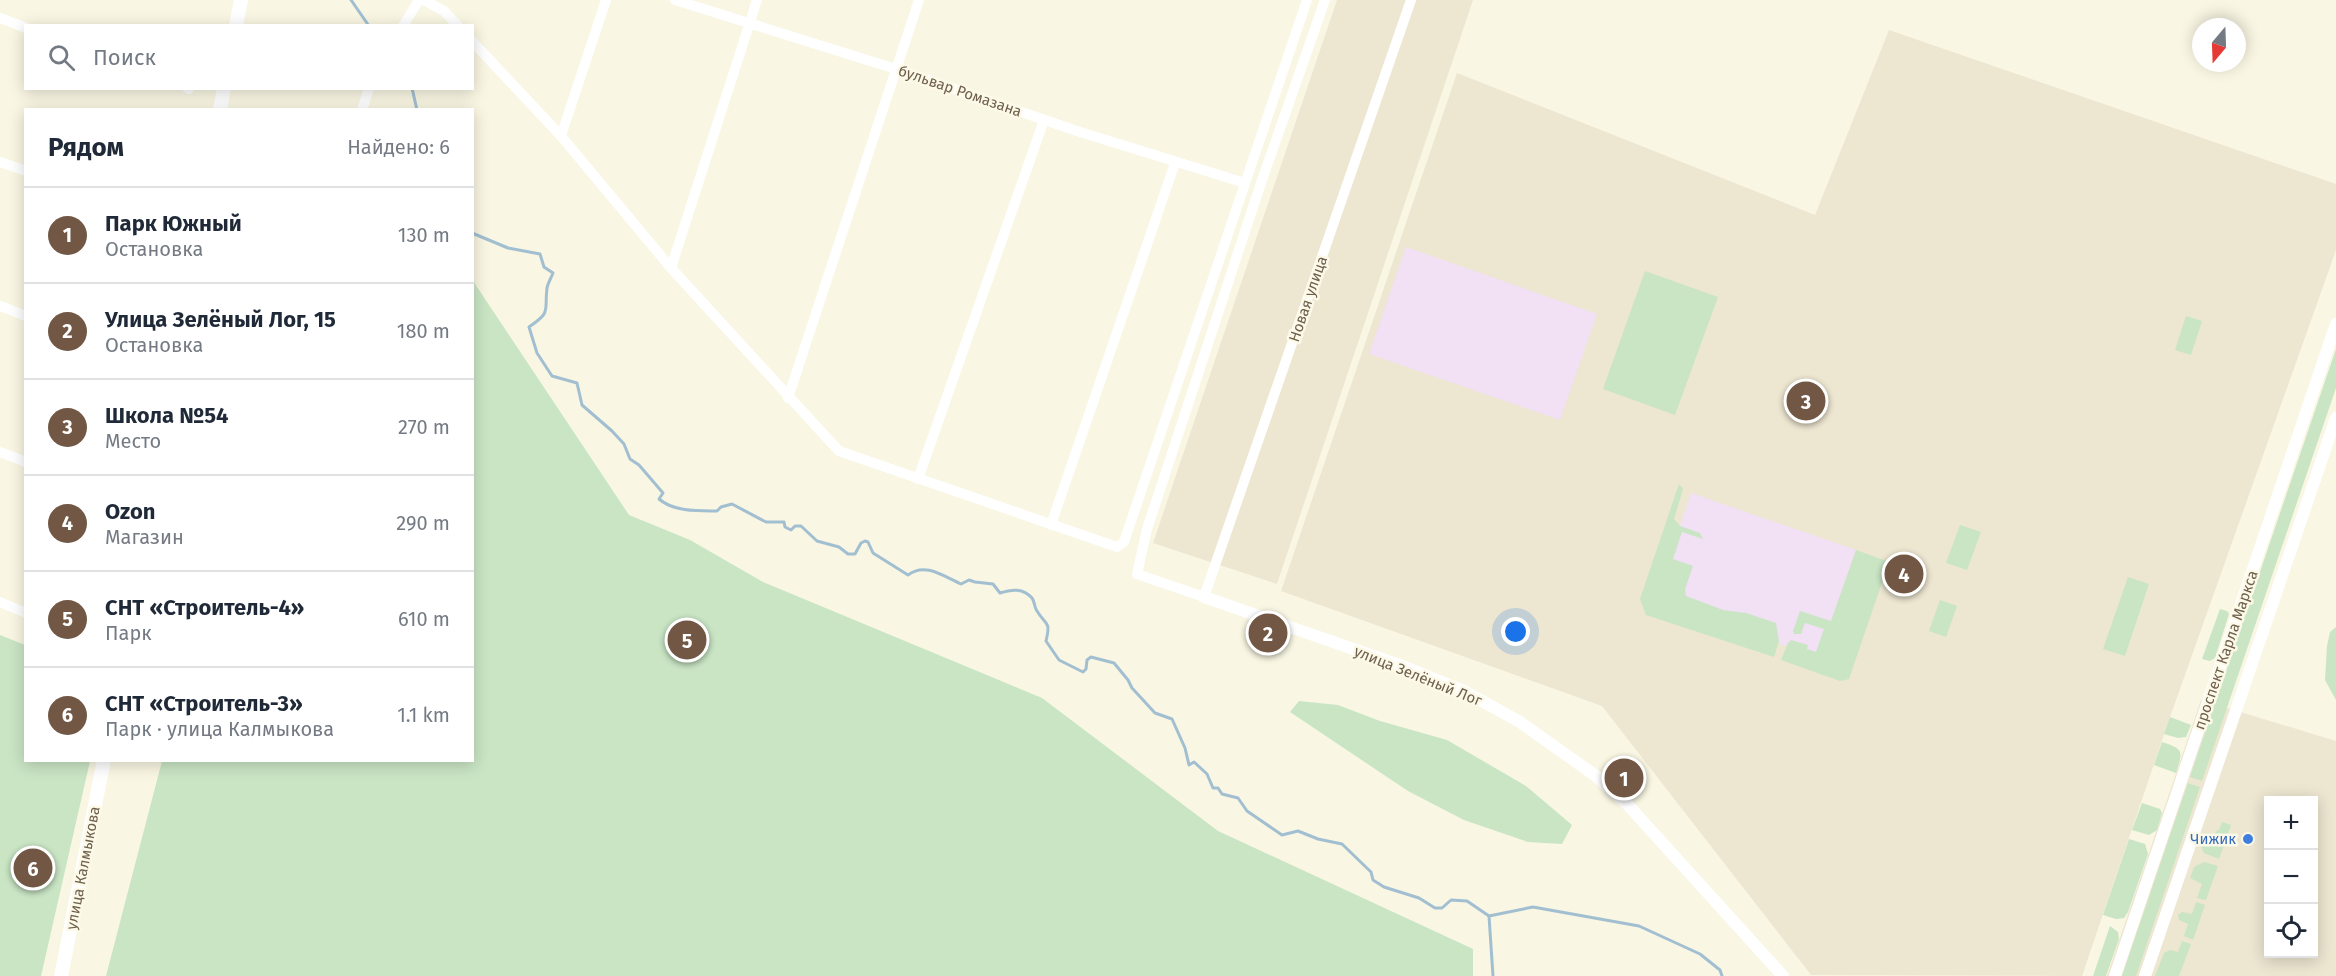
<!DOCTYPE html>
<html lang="ru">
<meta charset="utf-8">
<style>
:root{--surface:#fff;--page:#f6f6f7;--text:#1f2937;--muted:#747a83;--line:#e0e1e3;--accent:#715744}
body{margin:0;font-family:"Fira Sans",sans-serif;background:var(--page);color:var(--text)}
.controls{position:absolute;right:18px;bottom:18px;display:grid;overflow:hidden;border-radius:0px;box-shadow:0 3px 15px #0003}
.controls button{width:54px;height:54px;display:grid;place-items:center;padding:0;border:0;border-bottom:2px solid var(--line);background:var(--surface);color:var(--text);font:30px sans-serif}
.compass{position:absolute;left:2192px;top:18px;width:54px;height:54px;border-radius:50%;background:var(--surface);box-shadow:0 3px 15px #0003;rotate:199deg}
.you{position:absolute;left:1516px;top:632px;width:21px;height:21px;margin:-15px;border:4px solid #fff;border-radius:50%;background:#1a73e8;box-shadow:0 0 0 9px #1a73e833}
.badge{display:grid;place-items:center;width:39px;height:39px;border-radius:50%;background:var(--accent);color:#fff;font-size:20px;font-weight:700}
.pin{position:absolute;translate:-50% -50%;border:3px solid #fff;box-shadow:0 2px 6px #0006}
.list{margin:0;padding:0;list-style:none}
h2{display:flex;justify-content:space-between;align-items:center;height:78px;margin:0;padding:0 24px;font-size:26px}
h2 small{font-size:20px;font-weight:400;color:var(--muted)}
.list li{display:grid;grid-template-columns:39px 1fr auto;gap:18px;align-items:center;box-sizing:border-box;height:96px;padding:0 24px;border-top:2px solid var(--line)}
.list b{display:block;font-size:22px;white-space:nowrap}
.list p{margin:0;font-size:20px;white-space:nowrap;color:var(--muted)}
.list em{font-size:20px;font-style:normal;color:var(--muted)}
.icon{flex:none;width:33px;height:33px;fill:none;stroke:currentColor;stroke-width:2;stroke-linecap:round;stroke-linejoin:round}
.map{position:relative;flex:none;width:2336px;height:976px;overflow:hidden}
.search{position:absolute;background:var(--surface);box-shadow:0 3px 15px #0003;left:24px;top:24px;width:450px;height:66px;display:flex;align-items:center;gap:15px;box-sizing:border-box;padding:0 21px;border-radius:0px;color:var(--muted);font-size:22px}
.panel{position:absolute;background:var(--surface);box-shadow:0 3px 15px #0003;left:24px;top:108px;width:450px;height:654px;border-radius:0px}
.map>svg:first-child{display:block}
</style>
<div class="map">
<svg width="2336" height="976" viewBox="0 0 2336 976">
<rect width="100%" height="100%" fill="#f9f6e3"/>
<g fill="#ede6d1" fill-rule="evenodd">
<polygon points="1337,0 1473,0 1277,584 1153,543"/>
<polygon points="1889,30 2336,184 2336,250 2170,717 2082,976 1811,975 1602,706 1281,591 1457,73 1815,215"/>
<path d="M2201,700L2336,741V976H2107ZM2268,800H2314V954H2268Z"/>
</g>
<g fill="#f2e0f5">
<polygon points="1406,247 1597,314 1560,420 1369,354"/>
<polygon points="1691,493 1856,550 1819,657 1654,601"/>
</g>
<g fill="#c9e5c4">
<polygon points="1645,271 1718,297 1675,415 1603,389"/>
<polygon points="473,281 629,515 690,540 763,582 1042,698 1218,831 1473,949 1473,976 106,976 162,761 472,760"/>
<polygon points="2186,316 2202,321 2191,355 2175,350"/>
<polygon points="2336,349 2336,388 2202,781 2190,777"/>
<polygon points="1679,484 1683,489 1674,519 1680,526 1700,533 1703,539 1682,532 1673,559 1693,566 1685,589 1686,596 1723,610 1746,613 1776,623 1779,641 1774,657 1646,615 1640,599"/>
<polygon points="1960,525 1981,532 1967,570 1946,563"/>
<polygon points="1856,550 1889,562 1849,679 1840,681 1781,660 1788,643 1791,640 1808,645 1807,649 1816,652 1824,629 1805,623 1801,634 1794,634 1793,631 1800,611 1831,621"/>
<polygon points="2128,577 2149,584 2125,656 2103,649"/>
<polygon points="1940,600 1957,606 1946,637 1929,631"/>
<polygon points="2220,609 2227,611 2229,614 2215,658 2210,661 2202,659"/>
<polygon points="2336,627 2336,700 2325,680 2327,646 2330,632"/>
<polygon points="0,635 25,645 26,760 90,761 41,976 0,976"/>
<polygon points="1299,701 1338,705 1380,721 1447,740 1526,786 1572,825 1562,844 1528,842 1464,820 1408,791 1290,712"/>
<polygon points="2170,717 2191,725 2186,737 2178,738 2164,734"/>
<path d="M2162,742C2184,749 2183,751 2176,773L2154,765Z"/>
<polygon points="2188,783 2200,787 2136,976 2122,976"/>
<polygon points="2142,803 2160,809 2162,813 2157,830 2149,835 2132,830"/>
<polygon points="2222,822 2231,825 2219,859 2204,853 2201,847 2205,833 2215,834 2217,830 2219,830"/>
<polygon points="2129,839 2145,844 2148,854 2128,912 2124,918 2116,919 2103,915"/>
<polygon points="2204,862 2218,866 2206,900 2197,898 2202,884 2190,878 2194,867"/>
<polygon points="2196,902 2205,905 2193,940 2184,936 2188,924 2179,920 2178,915 2182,912 2192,914"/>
<polygon points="2110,926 2118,932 2119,939 2106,976 2093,976"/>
<polygon points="2182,941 2191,944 2179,976 2155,976 2164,953 2170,950 2178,952"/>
</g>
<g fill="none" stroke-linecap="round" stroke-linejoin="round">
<g stroke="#a2bfd1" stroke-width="3">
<polyline points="351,0 369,26"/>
<polyline points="412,88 417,110"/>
<path d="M472,233L508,248L540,254L544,267L553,273C551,278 548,283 547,288C544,312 552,311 529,327L537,353L552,376L577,383L582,405L612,431L624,444L630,459L639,465L663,493L659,499C674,512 698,511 717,511L721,507L732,504L766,522H784L785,527L791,530L795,526H801L817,541L839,547L848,554H855L861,543L865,541L868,542L873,553L908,575C925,562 943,576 961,584L969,580L975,582L993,584L1000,593C1012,589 1023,588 1032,598C1035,602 1034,607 1037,611C1046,626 1051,620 1046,641L1059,660L1083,672L1086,669L1087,660L1091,657L1114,663L1128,680L1132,688L1155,713L1172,719L1185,748L1189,765L1194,762L1207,774L1213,788H1218L1222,794L1238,798L1247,811L1282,835L1298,831L1318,839L1342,844L1371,872L1373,880L1384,887L1419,898L1435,908H1442L1451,900L1467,901L1489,916L1533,907L1639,926L1700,954L1720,970L1722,976"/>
<polyline points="1489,916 1493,976"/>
</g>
<g stroke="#fff" stroke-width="10">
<polyline points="424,0 444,11 458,26"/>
<polyline points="675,0 896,69 1077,131 1245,183"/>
<polyline points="1325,0 1260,186 1147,529 1137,574 1204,597 1411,0"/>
<polyline points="0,18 26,28"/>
<polyline points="403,26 419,0"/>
<polyline points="472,41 561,136 671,268 839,451 1117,547 1124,542 1307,0"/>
<polyline points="187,88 189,89"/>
<polyline points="362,110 369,88"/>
<polyline points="561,136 606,0"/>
<polyline points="0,162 26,171"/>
<polyline points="671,268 757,0"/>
<polyline points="0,306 26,316"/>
<polyline points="788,398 919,0"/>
<polyline points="0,452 26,462"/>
<polyline points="918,479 1044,120"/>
<polyline points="1051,525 1175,163"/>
<polyline points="0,602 26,613"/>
</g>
<g stroke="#fff" stroke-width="12">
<polyline points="1204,597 1405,667 1464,691 1520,722 1596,776 1628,805 1783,976"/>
<polyline points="2115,976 2336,324"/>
<polyline points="2145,976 2336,418"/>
</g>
<g stroke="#fff" stroke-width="14">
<polyline points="236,26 241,0"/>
<polyline points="220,110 224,88"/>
<polyline points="61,976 104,760"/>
</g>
</g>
<circle fill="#3f7fe0" stroke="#fdf9e9" stroke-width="2" cx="2248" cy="839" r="6"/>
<g text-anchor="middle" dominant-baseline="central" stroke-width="5" stroke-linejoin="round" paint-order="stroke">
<g font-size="15" fill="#6e604c" stroke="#fdf9e9">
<text transform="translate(960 91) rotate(19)">бульвар Ромазана</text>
<text transform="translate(1308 299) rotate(-71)">Новая улица</text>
<text transform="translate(2226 650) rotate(-71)">проспект Карла Маркса</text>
<text transform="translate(1418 676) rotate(22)">улица Зелёный Лог</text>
<text transform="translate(83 868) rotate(-79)">улица Калмыкова</text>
</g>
<g font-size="15" fill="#366cbe" stroke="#fdf9e9" text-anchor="end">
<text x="2236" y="839">Чижик</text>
</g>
</g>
</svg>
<div class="controls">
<button>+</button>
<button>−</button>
<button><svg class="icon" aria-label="locate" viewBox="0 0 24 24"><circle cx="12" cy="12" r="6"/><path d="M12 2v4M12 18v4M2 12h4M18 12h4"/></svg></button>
</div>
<svg class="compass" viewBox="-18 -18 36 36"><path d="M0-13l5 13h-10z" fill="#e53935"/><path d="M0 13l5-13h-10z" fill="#747a83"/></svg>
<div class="you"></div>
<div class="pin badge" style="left:1624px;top:778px">1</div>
<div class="pin badge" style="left:1268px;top:633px">2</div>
<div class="pin badge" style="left:1806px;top:401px">3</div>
<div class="pin badge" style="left:1904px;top:574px">4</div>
<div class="pin badge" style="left:687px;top:640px">5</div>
<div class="pin badge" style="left:33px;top:868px">6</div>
<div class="search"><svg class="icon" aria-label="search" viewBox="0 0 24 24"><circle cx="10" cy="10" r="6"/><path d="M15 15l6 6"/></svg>Поиск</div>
<section class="panel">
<h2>Рядом<small>Найдено: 6</small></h2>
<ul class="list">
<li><span class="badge">1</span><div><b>Парк Южный</b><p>Остановка</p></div><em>130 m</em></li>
<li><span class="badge">2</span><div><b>Улица Зелёный Лог, 15</b><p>Остановка</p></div><em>180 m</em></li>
<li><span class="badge">3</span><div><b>Школа №54</b><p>Место</p></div><em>270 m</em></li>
<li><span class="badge">4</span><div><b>Ozon</b><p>Магазин</p></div><em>290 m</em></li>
<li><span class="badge">5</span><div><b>СНТ «Строитель-4»</b><p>Парк</p></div><em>610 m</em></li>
<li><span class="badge">6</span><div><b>СНТ «Строитель-3»</b><p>Парк · улица Калмыкова</p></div><em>1.1 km</em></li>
</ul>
</section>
</div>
